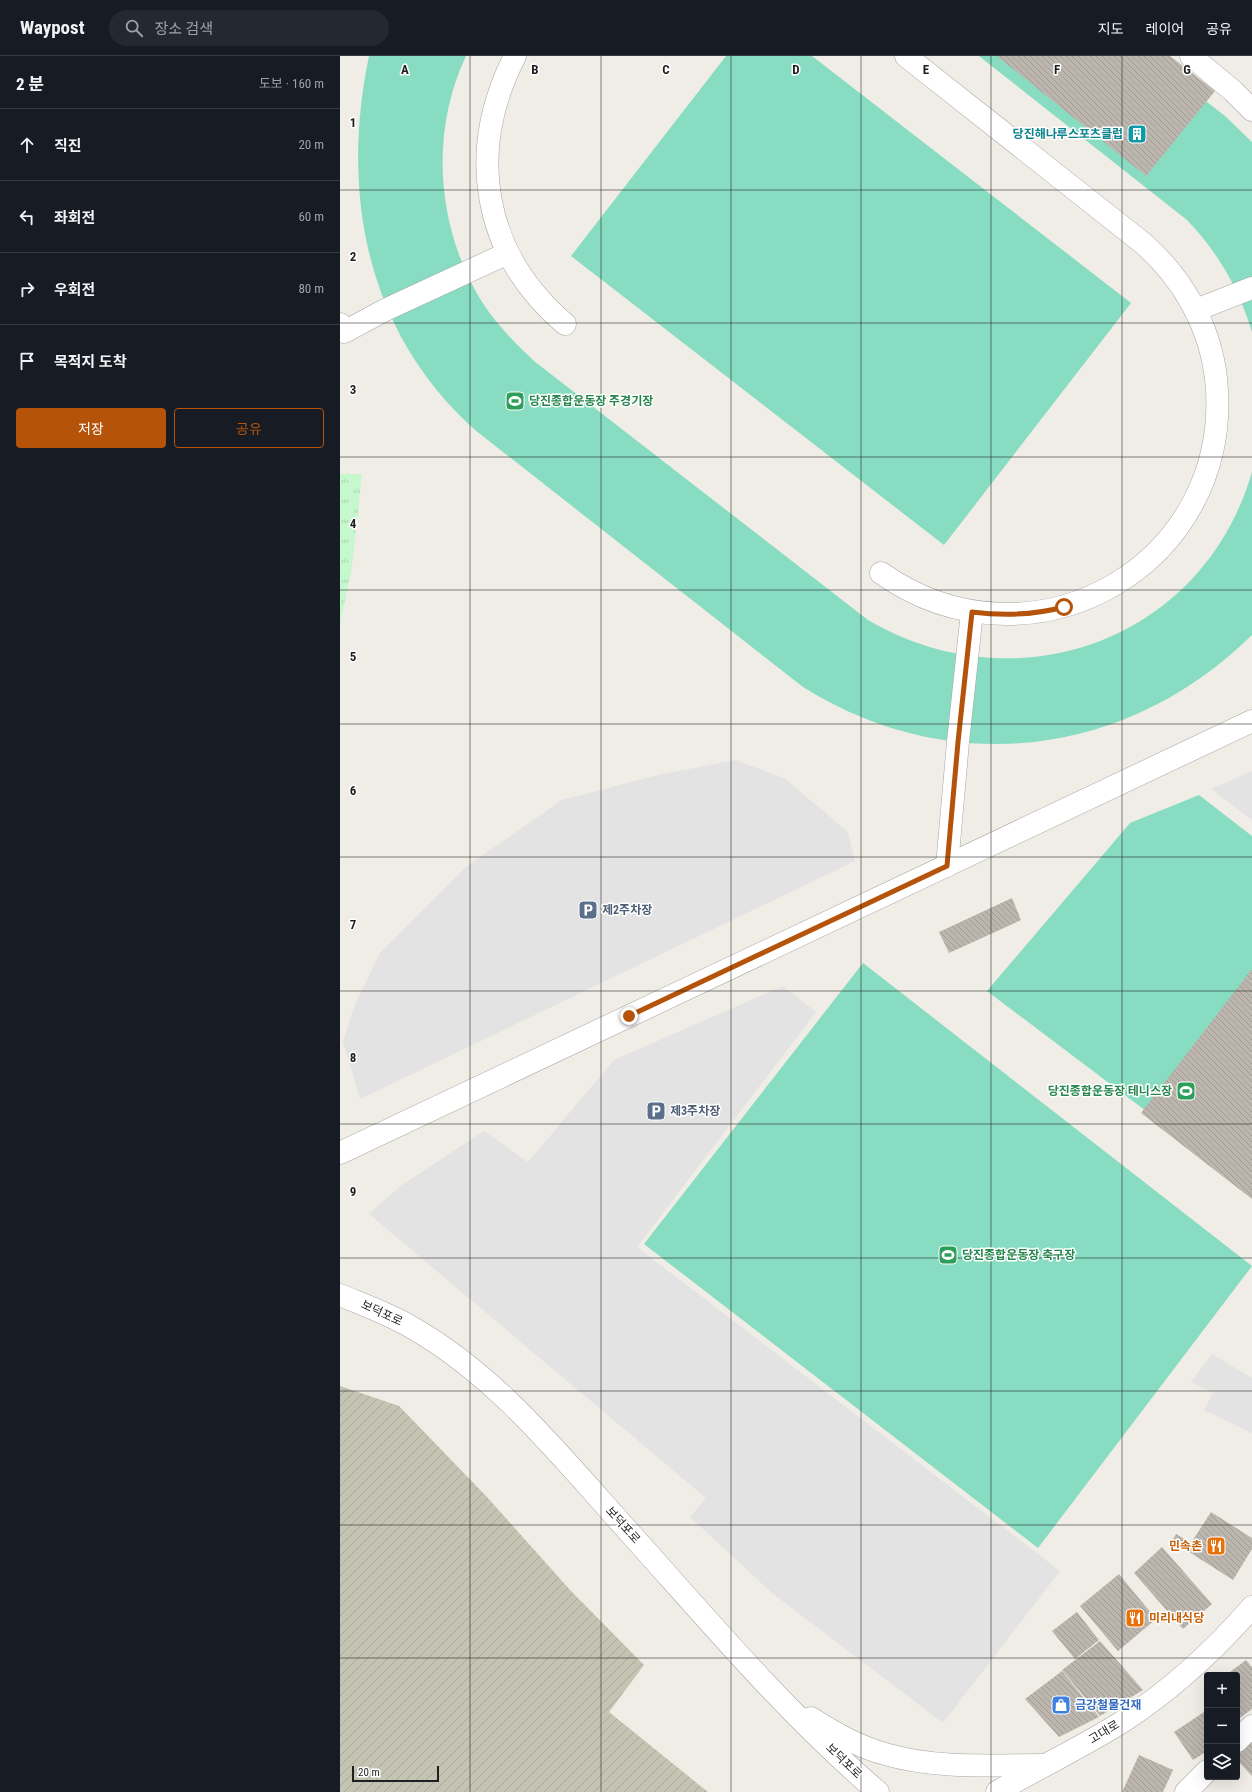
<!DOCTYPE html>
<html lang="ko">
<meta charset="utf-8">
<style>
:root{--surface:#171b24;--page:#242831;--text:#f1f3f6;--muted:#9ea1a6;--line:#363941;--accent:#b45309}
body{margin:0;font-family:"Roboto Condensed","Noto Sans KR",sans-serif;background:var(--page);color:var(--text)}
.controls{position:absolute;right:12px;bottom:12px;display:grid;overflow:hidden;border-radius:4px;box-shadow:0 4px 16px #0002}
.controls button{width:36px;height:36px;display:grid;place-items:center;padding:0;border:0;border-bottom:1px solid var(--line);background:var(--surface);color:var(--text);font:20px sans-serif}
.scale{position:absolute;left:12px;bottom:10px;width:87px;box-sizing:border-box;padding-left:4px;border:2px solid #1f1f1f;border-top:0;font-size:11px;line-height:14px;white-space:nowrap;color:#1f1f1f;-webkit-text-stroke:3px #fff;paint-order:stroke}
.stop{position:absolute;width:12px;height:12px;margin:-9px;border:3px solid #b45309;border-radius:50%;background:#fff}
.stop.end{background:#b45309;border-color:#fff;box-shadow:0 1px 4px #0008}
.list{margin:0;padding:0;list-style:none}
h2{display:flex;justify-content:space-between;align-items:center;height:52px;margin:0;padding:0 16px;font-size:17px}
h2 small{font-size:13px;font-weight:400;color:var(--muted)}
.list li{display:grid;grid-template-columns:26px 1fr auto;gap:12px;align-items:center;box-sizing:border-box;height:72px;padding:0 16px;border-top:1px solid var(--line)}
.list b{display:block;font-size:15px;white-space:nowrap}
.list em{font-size:13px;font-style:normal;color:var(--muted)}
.actions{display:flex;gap:8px;padding:12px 16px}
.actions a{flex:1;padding:9px 0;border:1px solid var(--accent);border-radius:4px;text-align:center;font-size:14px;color:var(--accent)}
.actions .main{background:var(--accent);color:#fff}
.icon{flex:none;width:22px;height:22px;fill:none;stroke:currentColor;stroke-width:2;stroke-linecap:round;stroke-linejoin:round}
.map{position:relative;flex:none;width:912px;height:1736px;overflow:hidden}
header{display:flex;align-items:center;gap:24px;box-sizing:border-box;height:56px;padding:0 20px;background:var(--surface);border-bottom:1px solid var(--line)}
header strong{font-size:19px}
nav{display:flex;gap:22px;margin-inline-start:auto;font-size:14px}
.search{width:280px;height:36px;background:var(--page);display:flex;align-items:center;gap:10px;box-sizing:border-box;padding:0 14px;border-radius:22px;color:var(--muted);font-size:15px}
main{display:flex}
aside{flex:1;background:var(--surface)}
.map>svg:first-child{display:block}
</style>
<header>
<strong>Waypost</strong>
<div class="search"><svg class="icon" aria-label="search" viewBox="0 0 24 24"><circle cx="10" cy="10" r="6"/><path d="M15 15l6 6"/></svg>장소 검색</div>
<nav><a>지도</a><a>레이어</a><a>공유</a></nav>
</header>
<main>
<aside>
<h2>2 분<small>도보 · 160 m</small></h2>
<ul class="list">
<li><svg class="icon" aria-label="ahead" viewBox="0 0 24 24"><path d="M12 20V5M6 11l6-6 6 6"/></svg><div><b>직진</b></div><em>20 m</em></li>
<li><svg class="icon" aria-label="left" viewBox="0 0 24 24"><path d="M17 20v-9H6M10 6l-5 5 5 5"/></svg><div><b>좌회전</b></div><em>60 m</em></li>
<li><svg class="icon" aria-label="right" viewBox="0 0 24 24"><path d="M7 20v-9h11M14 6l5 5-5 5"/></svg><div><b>우회전</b></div><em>80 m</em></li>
<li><svg class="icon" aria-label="arrive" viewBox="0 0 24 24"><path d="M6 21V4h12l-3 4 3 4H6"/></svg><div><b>목적지 도착</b></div></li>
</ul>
<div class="actions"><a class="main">저장</a><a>공유</a></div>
</aside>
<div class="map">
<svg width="912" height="1736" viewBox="0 0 912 1736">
<defs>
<pattern id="construction-furrows" width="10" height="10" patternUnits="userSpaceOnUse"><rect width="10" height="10" fill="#c3c4b2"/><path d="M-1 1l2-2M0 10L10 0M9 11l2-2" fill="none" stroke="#a7a899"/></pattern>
<pattern id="park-tufts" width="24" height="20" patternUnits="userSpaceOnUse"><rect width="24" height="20" fill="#c5f8cd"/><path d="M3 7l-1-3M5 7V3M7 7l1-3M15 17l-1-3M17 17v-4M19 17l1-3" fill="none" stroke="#a9d4b0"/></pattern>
<pattern id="building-back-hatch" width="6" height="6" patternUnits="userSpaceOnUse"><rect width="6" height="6" fill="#bcb6af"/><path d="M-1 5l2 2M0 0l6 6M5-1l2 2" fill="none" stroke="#a19c96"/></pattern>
</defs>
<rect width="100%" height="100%" fill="#f0ede6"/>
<polygon fill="url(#construction-furrows)" points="0,1330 59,1350 146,1440 231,1535 304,1609 269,1656 368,1736 0,1736"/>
<polygon fill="url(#park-tufts)" points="0,418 22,418 12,511 0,569"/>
<g fill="#87dcc2">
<path d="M29,0H126C89,78 97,173 142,246C157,269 175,287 194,305L528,564C677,651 863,585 912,416V579C788,701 612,724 463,631L135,374C27,277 0,139 29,0Z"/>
<polygon points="386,0 472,0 791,247 604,489 231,200"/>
<path d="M639,0H808L885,60L912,86V276C899,233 878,196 847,164Z"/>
<polygon points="859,739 912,780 912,1135 647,935 790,767"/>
<polygon points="523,907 912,1210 698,1492 304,1188"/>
</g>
<g fill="#e3e3e3">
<polygon points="395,704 444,722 508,776 515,805 20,1043 3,985 15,948 40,897 127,810 222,744 318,719"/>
<polygon points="912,715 912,764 871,733"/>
<polygon points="443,930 476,956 297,1191 720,1515 603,1667 432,1537 350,1461 366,1442 29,1158 59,1131 144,1075 188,1106 274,1004"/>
<polygon points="872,1298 912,1322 912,1377 864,1354 873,1337 851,1326"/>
</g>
<g fill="url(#building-back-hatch)">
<polygon points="657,0 830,0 875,35 806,120"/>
<polygon points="672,842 681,864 609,897 599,876"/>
<polygon points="912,913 912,1143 801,1057"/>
<polygon points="871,1456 912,1482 912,1493 893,1524 832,1485 836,1478 851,1487"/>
<polygon points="822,1491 872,1548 843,1573 794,1517"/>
<polygon points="779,1518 816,1563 778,1595 740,1550"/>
<polygon points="737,1556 759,1584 735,1603 712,1575"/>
<polygon points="760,1585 803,1634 760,1660 722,1614"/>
<polygon points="906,1604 912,1611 912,1653 897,1664 897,1619 886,1619"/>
<polygon points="722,1615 759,1661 719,1681 685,1643"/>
<polygon points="867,1654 867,1695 853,1704 834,1676"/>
<polygon points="912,1686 912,1720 897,1704 897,1699"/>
<polygon points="799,1699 833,1714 823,1736 782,1736"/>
</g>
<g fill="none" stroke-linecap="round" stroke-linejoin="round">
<g stroke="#a6a6a6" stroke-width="23">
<g id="minor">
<path d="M175,0C126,96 142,197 225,268"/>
<polyline points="851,0 893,35 912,54"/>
<polyline points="856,254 912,232"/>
<polyline points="0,268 4,276 45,254 168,197"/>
<path d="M541,517C693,624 896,508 876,322C870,270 843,223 804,188L566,0"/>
<polyline points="607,810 618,686 632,556"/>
<polyline points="0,1097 912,665"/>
<path d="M0,1239C24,1249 49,1258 71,1271C158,1320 223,1403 289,1476C369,1565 447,1658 538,1736"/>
<path d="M471,1662C494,1677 519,1691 545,1698C596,1713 651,1709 703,1709"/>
<polyline points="897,1685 912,1670"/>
<path d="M657,1736C698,1712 742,1691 782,1666C831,1634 874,1595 912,1551"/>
<polyline points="846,1736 867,1715"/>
</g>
</g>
<use href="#minor" stroke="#fff" stroke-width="22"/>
</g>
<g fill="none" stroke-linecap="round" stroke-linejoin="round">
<path stroke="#b45309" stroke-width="5" d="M289,960L607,810L618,686L632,556C663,560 694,559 724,551"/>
</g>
<path fill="none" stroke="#1f1f1f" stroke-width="1" stroke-opacity="0.55" d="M130,0V1736M261,0V1736M391,0V1736M521,0V1736M651,0V1736M782,0V1736M0,134H912M0,267H912M0,401H912M0,534H912M0,668H912M0,801H912M0,935H912M0,1068H912M0,1202H912M0,1335H912M0,1469H912M0,1602H912"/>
<defs>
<g id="building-square" transform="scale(1)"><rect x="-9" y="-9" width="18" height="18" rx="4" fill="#0f9aa8" stroke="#fff"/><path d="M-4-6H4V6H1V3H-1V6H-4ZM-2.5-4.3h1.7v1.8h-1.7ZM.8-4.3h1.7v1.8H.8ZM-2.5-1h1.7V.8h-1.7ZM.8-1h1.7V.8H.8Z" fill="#fff"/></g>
<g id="stadium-square" transform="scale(1)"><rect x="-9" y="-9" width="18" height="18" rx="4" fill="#2e9e5b" stroke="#fff"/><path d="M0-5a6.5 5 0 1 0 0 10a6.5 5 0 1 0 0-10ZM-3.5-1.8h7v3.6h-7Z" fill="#fff"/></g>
<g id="parking-square" transform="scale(1)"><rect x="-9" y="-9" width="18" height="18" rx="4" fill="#5c6f8a" stroke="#fff"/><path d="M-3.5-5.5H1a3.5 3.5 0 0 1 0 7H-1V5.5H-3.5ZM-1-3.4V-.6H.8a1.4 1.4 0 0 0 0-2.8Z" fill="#fff"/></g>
<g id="restaurant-square" transform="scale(1)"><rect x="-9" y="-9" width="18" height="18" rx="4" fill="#e8710a" stroke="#fff"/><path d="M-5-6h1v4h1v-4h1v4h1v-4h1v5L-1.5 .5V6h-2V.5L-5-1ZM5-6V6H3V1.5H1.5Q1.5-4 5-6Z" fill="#fff"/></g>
<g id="shop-square" transform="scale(1)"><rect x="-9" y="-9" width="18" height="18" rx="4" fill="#3f7fe0" stroke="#fff"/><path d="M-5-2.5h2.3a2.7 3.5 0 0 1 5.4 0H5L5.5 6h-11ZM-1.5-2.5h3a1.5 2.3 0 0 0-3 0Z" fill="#fff"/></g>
</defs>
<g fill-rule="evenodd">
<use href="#building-square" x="797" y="78"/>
<use href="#stadium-square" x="175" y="345"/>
<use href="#parking-square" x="248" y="854"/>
<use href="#stadium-square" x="846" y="1035"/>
<use href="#parking-square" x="316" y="1055"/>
<use href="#stadium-square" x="608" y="1199"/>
<use href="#restaurant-square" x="876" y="1490"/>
<use href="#restaurant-square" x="795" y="1562"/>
<use href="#shop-square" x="721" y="1649"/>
</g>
<g text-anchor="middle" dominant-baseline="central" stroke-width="3" stroke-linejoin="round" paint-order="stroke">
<g font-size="12" font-weight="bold" fill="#0d838f" stroke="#fff" text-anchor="end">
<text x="783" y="78">당진해나루스포츠클럽</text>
</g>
<g font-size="12" font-weight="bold" fill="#27864d" stroke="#fff" text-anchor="start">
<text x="189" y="345">당진종합운동장 주경기장</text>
<text x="832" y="1035" text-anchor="end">당진종합운동장 테니스장</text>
<text x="622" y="1199">당진종합운동장 축구장</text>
</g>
<g font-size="12" font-weight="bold" fill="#4e5e75" stroke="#fff" text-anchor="start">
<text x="262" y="854">제2주차장</text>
<text x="330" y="1055">제3주차장</text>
</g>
<g font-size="12" fill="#1f1f1f" stroke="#fff">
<text transform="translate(42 1257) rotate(25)">보덕포로</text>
<text transform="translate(283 1469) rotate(48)">보덕포로</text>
<text transform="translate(764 1676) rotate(-31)">고대로</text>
<text transform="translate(504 1705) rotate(44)">보덕포로</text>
</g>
<g font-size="12" font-weight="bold" fill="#c56008" stroke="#fff" text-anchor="end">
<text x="862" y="1490">민속촌</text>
<text x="809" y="1562" text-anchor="start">미리내식당</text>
</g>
<g font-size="12" font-weight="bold" fill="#366cbe" stroke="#fff" text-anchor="start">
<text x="735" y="1649">금강철물건재</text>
</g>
</g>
<g font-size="13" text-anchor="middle" font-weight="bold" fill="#1f1f1f" stroke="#fff" stroke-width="3" stroke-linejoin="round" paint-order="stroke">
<text x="65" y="18">A</text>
<text x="195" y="18">B</text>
<text x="326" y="18">C</text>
<text x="456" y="18">D</text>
<text x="586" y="18">E</text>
<text x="717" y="18">F</text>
<text x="847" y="18">G</text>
<text x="13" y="71">1</text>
<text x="13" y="205">2</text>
<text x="13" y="338">3</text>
<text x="13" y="472">4</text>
<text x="13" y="605">5</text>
<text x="13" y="739">6</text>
<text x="13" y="873">7</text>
<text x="13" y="1006">8</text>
<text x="13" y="1140">9</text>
</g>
</svg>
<div class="controls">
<button>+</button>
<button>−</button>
<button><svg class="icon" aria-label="layers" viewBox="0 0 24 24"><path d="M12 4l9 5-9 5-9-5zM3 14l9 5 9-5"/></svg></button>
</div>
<div class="scale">20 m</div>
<div class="stop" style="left:724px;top:551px"></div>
<div class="stop end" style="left:289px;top:960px"></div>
</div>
</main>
